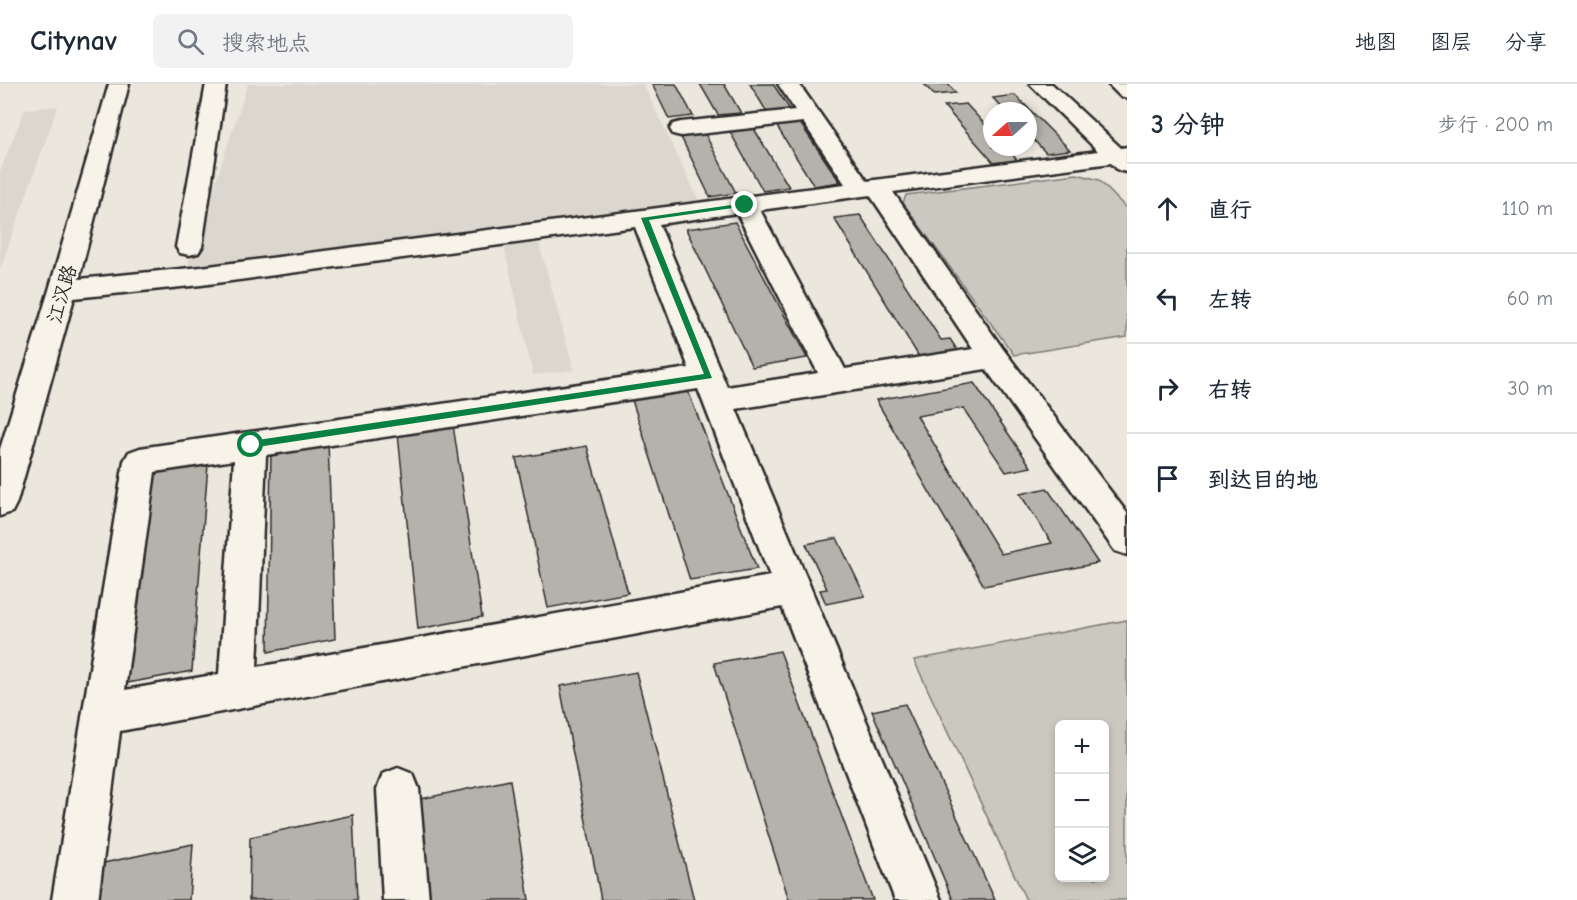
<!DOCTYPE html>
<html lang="zh">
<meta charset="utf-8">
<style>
:root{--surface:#fff;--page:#f2f2f3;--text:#1f2937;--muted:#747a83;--line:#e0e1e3}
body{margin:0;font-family:"Comic Neue","LXGW WenKai TC",sans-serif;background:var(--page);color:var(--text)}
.controls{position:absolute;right:18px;bottom:18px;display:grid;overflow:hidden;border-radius:9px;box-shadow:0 3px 9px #0003}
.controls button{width:54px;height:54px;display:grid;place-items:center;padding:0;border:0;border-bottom:2px solid var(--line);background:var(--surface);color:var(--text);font:30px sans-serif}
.compass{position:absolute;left:983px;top:18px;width:54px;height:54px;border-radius:50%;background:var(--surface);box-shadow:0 3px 9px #0003;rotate:249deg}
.stop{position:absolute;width:18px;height:18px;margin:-14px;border:4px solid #0b8043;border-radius:50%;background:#fff}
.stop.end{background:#0b8043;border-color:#fff;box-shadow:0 2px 6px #0008}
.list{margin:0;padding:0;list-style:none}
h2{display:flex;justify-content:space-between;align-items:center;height:78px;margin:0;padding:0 24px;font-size:26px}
h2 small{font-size:20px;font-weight:400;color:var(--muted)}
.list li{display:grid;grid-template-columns:39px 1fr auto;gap:18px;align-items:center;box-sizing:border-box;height:90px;padding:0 24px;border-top:2px solid var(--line)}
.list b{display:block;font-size:22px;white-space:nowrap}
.list em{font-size:20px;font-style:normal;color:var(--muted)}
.icon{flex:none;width:33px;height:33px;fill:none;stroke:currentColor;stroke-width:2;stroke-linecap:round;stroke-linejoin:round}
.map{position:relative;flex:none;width:1127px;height:816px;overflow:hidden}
header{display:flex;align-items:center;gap:36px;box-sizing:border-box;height:84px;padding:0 30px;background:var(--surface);border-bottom:2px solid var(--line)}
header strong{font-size:28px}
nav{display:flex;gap:33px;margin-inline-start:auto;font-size:21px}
.search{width:420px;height:54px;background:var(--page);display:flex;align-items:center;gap:15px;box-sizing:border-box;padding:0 21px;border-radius:9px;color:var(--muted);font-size:22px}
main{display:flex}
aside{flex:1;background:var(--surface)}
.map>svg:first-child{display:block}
</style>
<header>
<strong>Citynav</strong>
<div class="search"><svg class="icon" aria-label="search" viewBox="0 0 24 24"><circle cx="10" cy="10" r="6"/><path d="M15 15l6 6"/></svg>搜索地点</div>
<nav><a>地图</a><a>图层</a><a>分享</a></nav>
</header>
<main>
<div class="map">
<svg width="1127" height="816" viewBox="0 0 1127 816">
<rect width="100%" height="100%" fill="#ebe7dd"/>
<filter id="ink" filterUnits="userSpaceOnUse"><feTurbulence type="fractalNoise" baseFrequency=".0167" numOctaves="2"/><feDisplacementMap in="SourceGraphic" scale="12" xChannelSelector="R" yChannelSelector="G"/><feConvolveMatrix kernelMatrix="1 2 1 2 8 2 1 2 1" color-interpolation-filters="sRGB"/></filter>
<g filter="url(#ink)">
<g fill="#dbd7ce">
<polygon points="248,0 643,0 700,119 187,184"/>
<polygon points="58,22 0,186 0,87 25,25"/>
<polygon points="539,159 574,286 533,291 504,163"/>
</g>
<g fill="#cbc8bf" stroke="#7b7a75" stroke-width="1.5" fill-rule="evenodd">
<polygon points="1077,90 1099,96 1127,125 1127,253 1014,271 903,119 906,111"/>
<path d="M1127,536V816H1026L914,576ZM1060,640H1104V794H1060Z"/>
</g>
<g fill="#b5b2ab" stroke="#2b2b2b" stroke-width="1.5">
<polygon points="652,0 676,0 693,32 669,35"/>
<polygon points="700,0 724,0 741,29 718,31"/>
<polygon points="750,0 773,0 791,27 768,30"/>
<polygon points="924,0 948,0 956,9 934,11"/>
<polygon points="1015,11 1070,66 1046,69 1028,50 1028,27 1005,27 993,14"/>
<polygon points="966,20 992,48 992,63 1006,63 1018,77 994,79 944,22"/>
<polygon points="800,39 840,98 814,102 776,41"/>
<polygon points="753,43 789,103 763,107 729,46"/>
<polygon points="704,48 736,109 710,113 680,51"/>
<polygon points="860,131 941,256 950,255 960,270 921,276 834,134"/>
<polygon points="735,138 807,274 752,283 686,145"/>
<polygon points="974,299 1031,383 1006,388 963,324 917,332 1001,470 1052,459 1020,410 1047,404 1098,479 984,502 876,316"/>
<polygon points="688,307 757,485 690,496 632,316"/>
<polygon points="453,341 482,533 418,545 398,350"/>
<polygon points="328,357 335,555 268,568 271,366"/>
<polygon points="587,362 628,509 548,524 516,374"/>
<polygon points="208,380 192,587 122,600 149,389"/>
<polygon points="837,454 865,512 826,520 820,506 827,505 806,460"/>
<polygon points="780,567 873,816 789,816 714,579"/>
<polygon points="636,588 694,816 601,816 560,602"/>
<polygon points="905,620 995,816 953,816 872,627"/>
<polygon points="510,696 529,816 420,816 411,717"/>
<polygon points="353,731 357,816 249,816 250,753"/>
<polygon points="193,760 189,816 80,816 85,783"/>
</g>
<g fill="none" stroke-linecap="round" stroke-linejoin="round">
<g stroke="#2b2b2b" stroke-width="5">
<g id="minor">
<path d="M109,0H129L79,195L201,183L845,100L803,38L681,52L673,50L670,45L673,40L681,38L795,26L778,0H799L867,97L1098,67L1030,0H1052L1121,64L1127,63L1126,88L1118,86L1111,79L893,108L1003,265L1127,429V471L1115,467L986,285L736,325L941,816H895L782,523L120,647L98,816H52L124,377L129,368L140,364L689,284L635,143L201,201L74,214L17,418L12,428L0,432V365L49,206ZM870,111L973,265L845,285L760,126ZM737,129L818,289L727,303L659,140ZM698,305L770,492L257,583L266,371ZM234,376L219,590L125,606L155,388Z"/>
<polygon points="206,0 226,0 202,163 198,169 189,171 180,169 176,163"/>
<polygon points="1108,0 1127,0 1127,14 1120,12"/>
<polygon points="398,684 413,690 419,705 429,816 383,816 377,705 383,690"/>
</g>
</g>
<use href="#minor" fill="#f7f3e8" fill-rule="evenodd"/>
</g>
</g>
<polygon fill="#0b8043" points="745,119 747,122 649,136 712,294 251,364 246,361 251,357 704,290 641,134"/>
<g text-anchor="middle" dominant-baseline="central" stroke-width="4.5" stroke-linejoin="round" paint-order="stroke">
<g font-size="20" fill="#2b2b2b" stroke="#f7f3e8">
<text transform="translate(62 210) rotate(-74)">江汉路</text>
</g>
</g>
</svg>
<div class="controls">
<button>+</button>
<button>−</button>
<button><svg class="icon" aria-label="layers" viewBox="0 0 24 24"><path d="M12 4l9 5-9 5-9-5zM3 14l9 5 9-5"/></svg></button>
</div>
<svg class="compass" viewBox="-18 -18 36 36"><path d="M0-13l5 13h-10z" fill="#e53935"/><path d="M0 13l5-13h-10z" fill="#747a83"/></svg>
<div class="stop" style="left:251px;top:361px"></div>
<div class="stop end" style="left:745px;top:121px"></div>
</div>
<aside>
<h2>3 分钟<small>步行 · 200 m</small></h2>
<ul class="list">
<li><svg class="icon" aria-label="ahead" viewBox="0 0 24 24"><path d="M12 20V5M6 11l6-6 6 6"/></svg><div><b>直行</b></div><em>110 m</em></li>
<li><svg class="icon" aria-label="left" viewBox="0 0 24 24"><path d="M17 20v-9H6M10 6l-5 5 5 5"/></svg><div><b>左转</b></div><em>60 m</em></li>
<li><svg class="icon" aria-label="right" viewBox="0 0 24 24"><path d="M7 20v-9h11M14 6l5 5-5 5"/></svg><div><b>右转</b></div><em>30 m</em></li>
<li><svg class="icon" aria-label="arrive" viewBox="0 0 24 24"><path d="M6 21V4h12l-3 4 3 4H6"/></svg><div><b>到达目的地</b></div></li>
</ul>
</aside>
</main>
